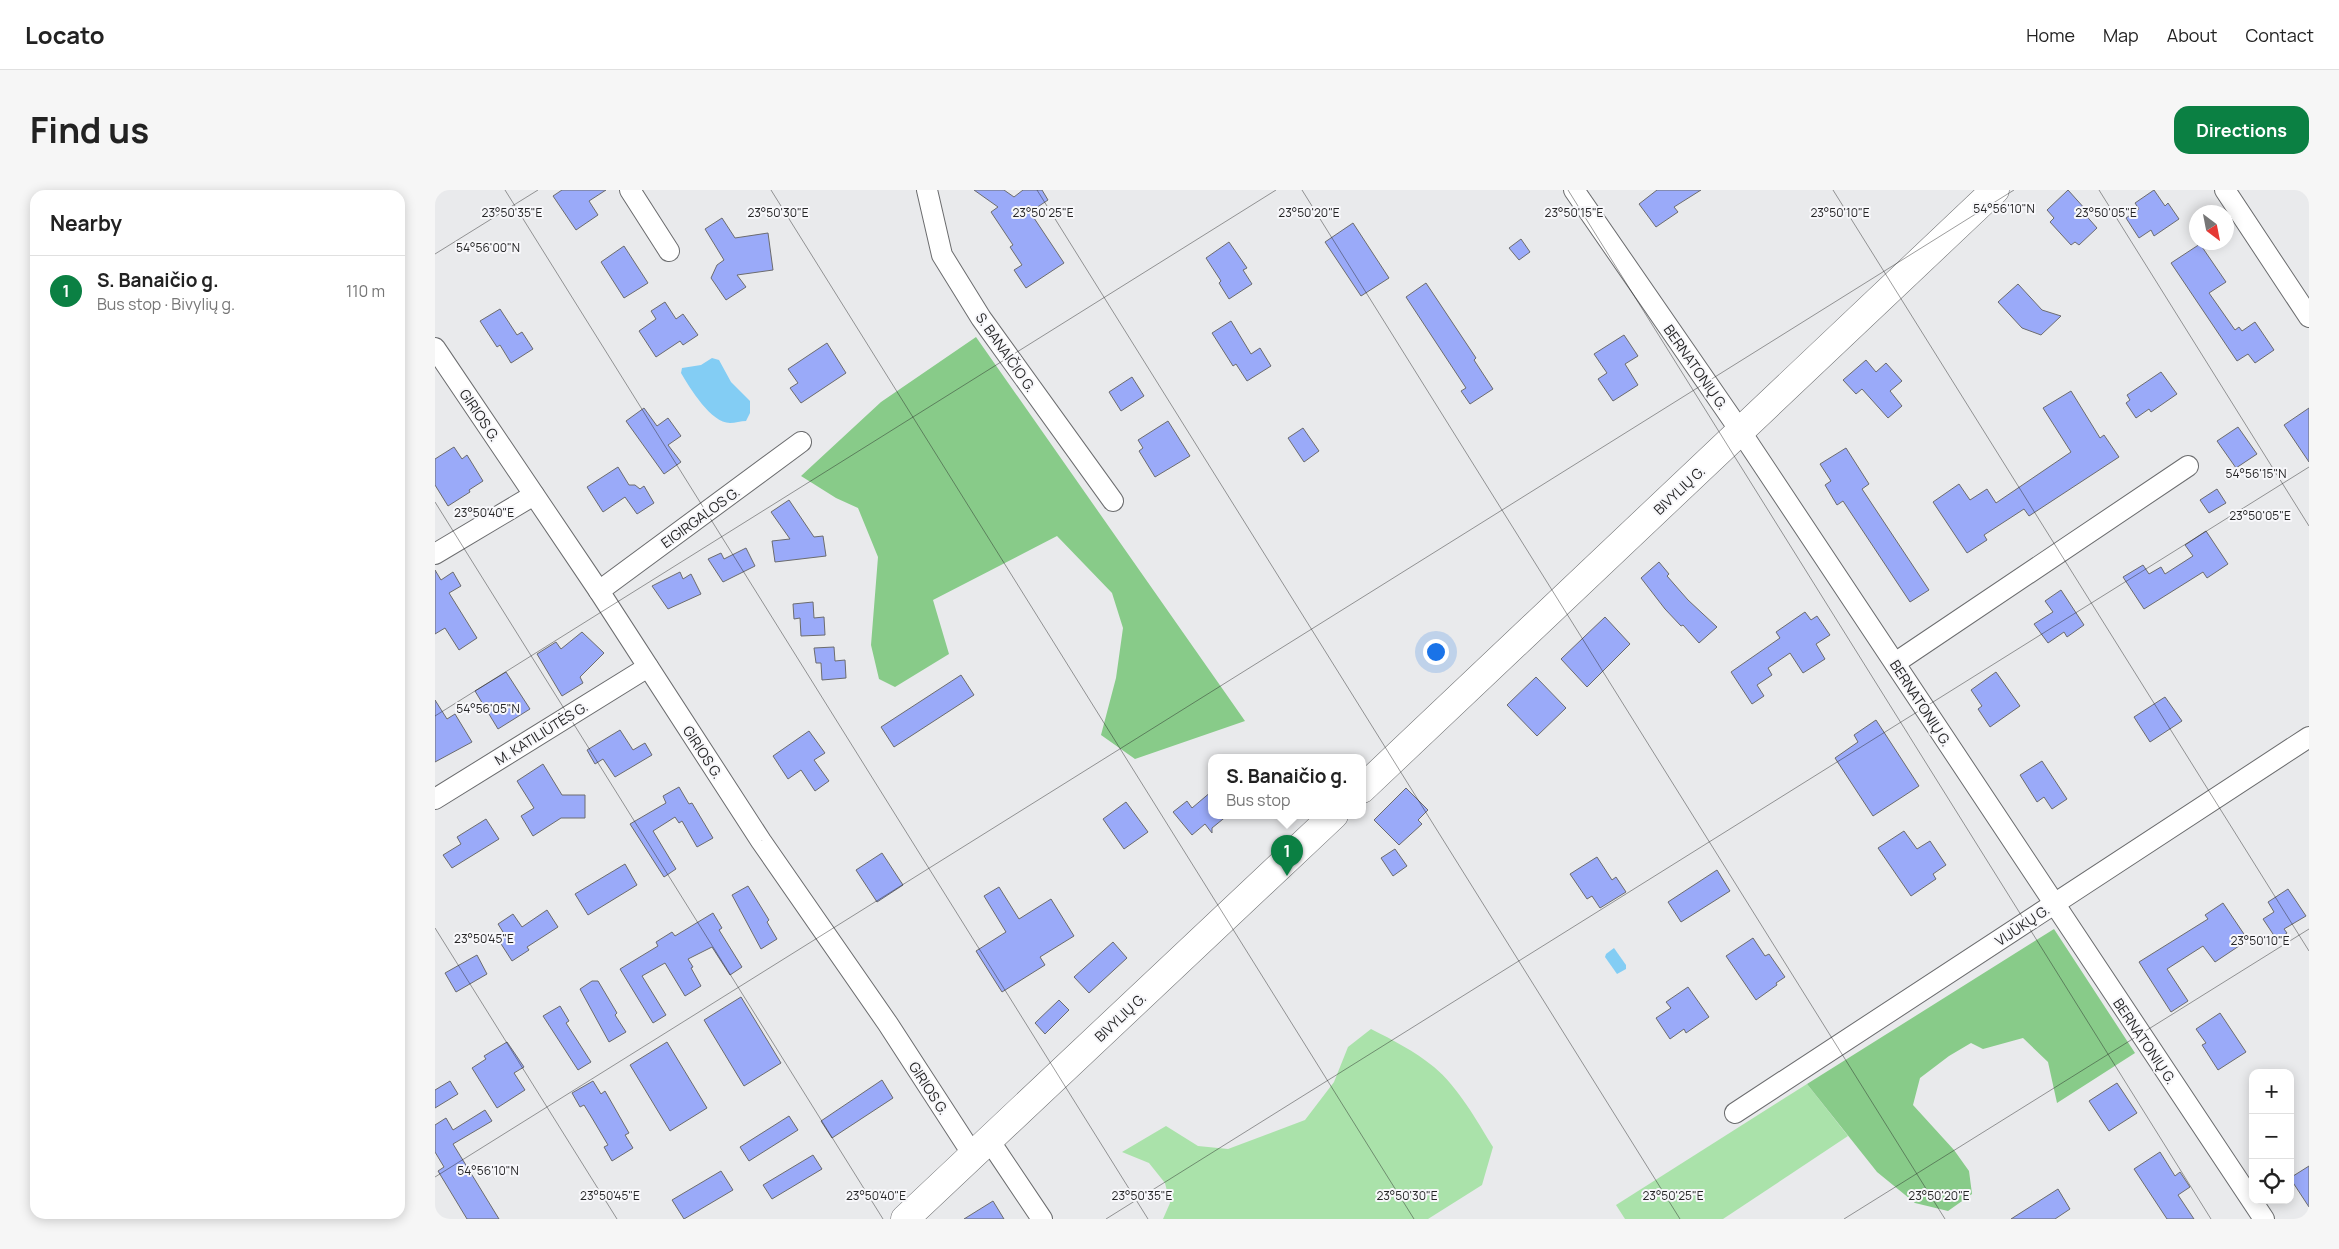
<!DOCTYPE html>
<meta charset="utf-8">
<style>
:root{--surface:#fff;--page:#f6f6f6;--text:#222;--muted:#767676;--line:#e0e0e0;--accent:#0b8043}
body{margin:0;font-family:Manrope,sans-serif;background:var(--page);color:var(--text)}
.controls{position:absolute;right:15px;bottom:15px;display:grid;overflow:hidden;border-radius:10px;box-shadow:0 2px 12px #0003}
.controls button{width:45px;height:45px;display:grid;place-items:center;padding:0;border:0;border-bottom:1px solid var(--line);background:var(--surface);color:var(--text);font:25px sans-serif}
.compass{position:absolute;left:1754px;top:15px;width:45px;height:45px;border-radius:50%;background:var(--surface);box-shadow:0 2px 12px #0003;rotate:148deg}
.you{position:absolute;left:1000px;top:461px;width:18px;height:18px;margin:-12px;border:4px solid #fff;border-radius:50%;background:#1a73e8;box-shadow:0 0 0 8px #1a73e833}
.badge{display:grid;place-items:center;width:32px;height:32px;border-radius:50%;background:var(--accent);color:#fff;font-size:16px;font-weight:700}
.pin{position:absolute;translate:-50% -41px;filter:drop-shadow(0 1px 2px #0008)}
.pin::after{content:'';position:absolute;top:26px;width:18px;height:15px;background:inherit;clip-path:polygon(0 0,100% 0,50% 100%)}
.popup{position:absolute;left:773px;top:564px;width:158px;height:65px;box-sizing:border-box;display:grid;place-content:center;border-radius:10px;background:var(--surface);filter:drop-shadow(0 1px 4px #0005);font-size:16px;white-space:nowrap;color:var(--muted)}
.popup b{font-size:19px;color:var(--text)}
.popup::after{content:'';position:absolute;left:50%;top:100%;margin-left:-10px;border:10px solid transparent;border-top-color:var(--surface)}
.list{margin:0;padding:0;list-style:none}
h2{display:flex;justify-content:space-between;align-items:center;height:65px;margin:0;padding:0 20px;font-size:21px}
h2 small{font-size:16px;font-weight:400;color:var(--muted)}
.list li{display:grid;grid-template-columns:32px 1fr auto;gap:15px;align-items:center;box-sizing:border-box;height:70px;padding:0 20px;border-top:1px solid var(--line)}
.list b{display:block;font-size:19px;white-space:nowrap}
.list p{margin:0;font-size:16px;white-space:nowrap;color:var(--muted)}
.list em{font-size:16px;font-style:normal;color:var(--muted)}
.icon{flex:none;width:28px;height:28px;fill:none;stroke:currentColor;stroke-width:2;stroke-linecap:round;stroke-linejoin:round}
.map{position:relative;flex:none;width:1874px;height:1029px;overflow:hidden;border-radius:15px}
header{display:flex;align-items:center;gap:30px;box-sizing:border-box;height:70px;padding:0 25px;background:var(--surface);border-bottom:1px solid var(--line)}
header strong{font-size:24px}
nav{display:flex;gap:28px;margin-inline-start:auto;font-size:18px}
.intro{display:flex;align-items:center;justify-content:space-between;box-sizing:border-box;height:120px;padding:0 30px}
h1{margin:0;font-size:35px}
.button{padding:12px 22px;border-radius:15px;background:var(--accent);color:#fff;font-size:18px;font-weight:700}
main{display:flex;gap:30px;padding:0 30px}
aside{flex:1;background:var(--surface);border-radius:15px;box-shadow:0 2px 12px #0003}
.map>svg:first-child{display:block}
</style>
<header>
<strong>Locato</strong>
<nav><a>Home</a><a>Map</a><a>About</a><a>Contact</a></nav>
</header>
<div class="intro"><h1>Find us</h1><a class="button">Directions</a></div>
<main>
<aside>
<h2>Nearby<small></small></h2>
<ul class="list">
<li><span class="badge">1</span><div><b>S. Banaičio g.</b><p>Bus stop · Bivylių g.</p></div><em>110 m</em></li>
</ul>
</aside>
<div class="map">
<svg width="1874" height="1029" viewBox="0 0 1874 1029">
<rect width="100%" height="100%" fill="#e9eaec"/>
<g fill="#aae2aa">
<path d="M936,839C958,850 979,861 999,877C1023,897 1042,931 1058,957L1047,995L993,1029H728L735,1013L730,993L714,973L687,962L731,936L763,956L793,959L870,930L899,892L913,857Z"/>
<polygon points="1372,894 1413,946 1288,1029 1190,1029 1181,1015"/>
</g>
<g fill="#88cb89">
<polygon points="541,147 810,531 700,569 666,545 681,488 688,438 677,403 622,346 498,410 514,464 460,497 444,489 436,455 443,367 423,318 401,308 366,286 446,212"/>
<polygon points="1619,739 1700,863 1622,913 1613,872 1588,848 1548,859 1536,853 1514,866 1485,888 1478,915 1519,960 1534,981 1537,1004 1513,1021 1480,1013 1442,982 1372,894"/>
</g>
<g fill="#83cdf4">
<path d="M277,168L284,170L296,192L315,211V223L311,231C306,231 300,233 295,233C276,233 255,198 246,183L247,178L266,175Z"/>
<polygon points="1179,758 1191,775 1191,779 1182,784 1170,767 1171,764"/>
</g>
<g fill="#9aaaf9" stroke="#6c6c6e">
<polygon points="127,0 171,0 154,11 163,25 141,40 118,6"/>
<polygon points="539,0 569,0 579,7 588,0 607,0 613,10 595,22 629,73 591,98 579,80 587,75 575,57 578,55 556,22 563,17"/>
<polygon points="1222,0 1266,0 1239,17 1243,22 1221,37 1204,14"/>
<polygon points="1633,0 1651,20 1648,22 1662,38 1644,55 1640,52 1636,55 1615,32 1619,28 1612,20"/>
<polygon points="1719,0 1730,16 1733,13 1744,29 1719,46 1716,40 1704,48 1691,28 1704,19 1700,13"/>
<polygon points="287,28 300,48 333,43 338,80 302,85 311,97 291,110 276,88 282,75 289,70 270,39"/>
<polygon points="918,33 954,88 926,106 890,52"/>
<polygon points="1086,49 1095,62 1084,70 1074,58"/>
<polygon points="794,52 812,78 808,80 817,94 794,109 784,93 786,91 771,68"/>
<polygon points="1765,54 1791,92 1774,103 1800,140 1804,137 1807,141 1820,132 1839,160 1820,173 1813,164 1802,171 1736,73"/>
<polygon points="189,56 213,93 189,108 166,72"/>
<polygon points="991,93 1041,168 1039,170 1058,199 1035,214 1026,201 1031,198 971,107"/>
<polygon points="1583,94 1607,120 1626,126 1606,145 1587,138 1563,112"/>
<polygon points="230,112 241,129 248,124 263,145 248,155 245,151 221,167 204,141 221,129 216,121"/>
<polygon points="65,119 82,145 87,142 98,159 76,173 65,155 62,157 45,131"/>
<polygon points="796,131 816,164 825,158 836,176 812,191 801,174 798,176 777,143"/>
<polygon points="1189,145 1203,166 1190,174 1203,195 1178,211 1163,189 1172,183 1159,164"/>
<polygon points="392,153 411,183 366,213 355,198 363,193 353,179"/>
<polygon points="1431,170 1441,182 1451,173 1467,191 1455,201 1467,216 1453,228 1427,199 1421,204 1408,190"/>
<polygon points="1726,182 1742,204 1716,222 1714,219 1701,228 1691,213 1695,210 1692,205"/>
<polygon points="697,187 709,206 686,221 674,202"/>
<polygon points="1636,201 1665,248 1669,245 1684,267 1594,326 1589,319 1549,345 1552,350 1532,363 1498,312 1524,294 1535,310 1552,299 1561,313 1636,262 1608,218"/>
<polygon points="209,218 222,236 233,228 246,246 233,255 246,272 229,284 191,231"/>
<polygon points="1874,218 1874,272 1849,235"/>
<polygon points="733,231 755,266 720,287 704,261 708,258 703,250"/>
<polygon points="1803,237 1822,264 1801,278 1782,251"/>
<polygon points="868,238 884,261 869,272 853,248"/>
<polygon points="19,257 27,269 32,265 48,291 34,300 35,302 13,316 0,295 0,269"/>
<polygon points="1411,258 1434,294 1427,299 1494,400 1475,412 1408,311 1402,315 1390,295 1396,291 1385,274"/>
<polygon points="183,277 194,295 200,295 205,299 209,296 219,313 202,324 190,307 168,322 152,297"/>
<polygon points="1782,299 1791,313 1774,323 1765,310"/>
<polygon points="354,310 379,347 388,346 391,366 340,372 337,351 355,349 336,322"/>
<polygon points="1771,341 1793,374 1772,388 1768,382 1709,419 1688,387 1708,375 1714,384 1726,377 1730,384 1758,366 1750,355"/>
<polygon points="311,358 320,376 288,392 273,369 286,363 289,369"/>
<polygon points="1224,372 1234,384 1232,386 1253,410 1282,437 1264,453 1248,435 1246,436 1230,419 1206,388"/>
<polygon points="0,380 6,390 18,382 26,396 14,403 42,448 24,460 10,438 0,444"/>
<polygon points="245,382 248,389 256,384 266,404 233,419 217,396"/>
<polygon points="1626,400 1649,435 1632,447 1629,442 1613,453 1599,434 1618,422 1610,411"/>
<polygon points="378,412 379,428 389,427 390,445 366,446 365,428 359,429 358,414"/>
<polygon points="1370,422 1376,430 1382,426 1395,445 1381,454 1390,469 1368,483 1355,463 1333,478 1337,485 1322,495 1329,506 1317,514 1296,482 1345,448 1341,442"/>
<polygon points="1170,427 1195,454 1152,497 1126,469"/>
<polygon points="147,442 169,463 145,487 148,493 127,506 102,464 121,452 126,459"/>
<polygon points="399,457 400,471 410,470 411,488 387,490 386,473 381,473 379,458"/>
<polygon points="71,482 95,519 63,539 40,501"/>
<polygon points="1561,482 1585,516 1555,537 1543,519 1547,516 1536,500"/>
<polygon points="526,485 539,505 459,557 446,537"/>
<polygon points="1101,487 1131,518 1102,546 1072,515"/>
<polygon points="1730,507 1747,531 1715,552 1699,527"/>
<polygon points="0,510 12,529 20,524 37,552 0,572"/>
<polygon points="1441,530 1484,596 1438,626 1400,568 1423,552 1419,545"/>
<polygon points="185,540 198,560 210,553 217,565 180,587 168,569 160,574 152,560"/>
<polygon points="374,541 390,563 379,570 394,591 380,601 366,580 353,589 338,566"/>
<polygon points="1607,571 1632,609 1617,619 1609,607 1602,612 1585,585"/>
<polygon points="108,574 127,605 150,605 150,628 126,628 98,646 86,626 99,618 82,591"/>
<polygon points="244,597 254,614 257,613 278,648 262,657 247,631 244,633 240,627 218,641 241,679 229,687 195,634 231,613 228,606"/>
<polygon points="971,598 993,620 983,630 987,634 964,655 939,630"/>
<polygon points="777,601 777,625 793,625 777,638 777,643 770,634 757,645 738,622 752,611 757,618"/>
<polygon points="691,612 713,642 689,659 668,629"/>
<polygon points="51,629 64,649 17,678 8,665 26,654 22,647"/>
<polygon points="1469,641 1482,659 1495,651 1511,675 1498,684 1501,689 1476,706 1443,658"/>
<polygon points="960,659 972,676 958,686 946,668"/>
<polygon points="447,663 468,695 442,712 421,680"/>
<polygon points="1162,667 1177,690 1181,687 1191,702 1165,718 1157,706 1152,709 1135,684"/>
<polygon points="190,674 202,695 153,725 140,704"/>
<polygon points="1282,680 1295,701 1246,732 1233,712"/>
<polygon points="313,696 334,730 332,732 342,749 326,759 297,705"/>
<polygon points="564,697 584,729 616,709 639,746 605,767 610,775 567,802 541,761 571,742 549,706"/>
<polygon points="1853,699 1871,726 1849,739 1852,743 1842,750 1828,729 1839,722 1833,712"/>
<polygon points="1788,713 1813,750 1780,772 1768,756 1732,779 1753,811 1736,822 1704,772 1773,729 1770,725"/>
<polygon points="112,720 123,737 92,757 94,760 77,771 61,746 68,742 63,734 78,724 87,737"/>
<polygon points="278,723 287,738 284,740 307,777 295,785 277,757 253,769 258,777 256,778 266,796 250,806 230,773 207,786 231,825 218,833 185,779 223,756 221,752 237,742 240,746"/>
<polygon points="1318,748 1330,766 1334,764 1350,787 1341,793 1342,795 1321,810 1291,766"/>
<polygon points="678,752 692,768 654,803 639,787"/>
<polygon points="42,765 52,784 21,802 10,783"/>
<polygon points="157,791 163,791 182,823 180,825 191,842 174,852 145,799"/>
<polygon points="1253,797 1274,827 1251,843 1249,839 1235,849 1221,828 1236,818 1231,812"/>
<polygon points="306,807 346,873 309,896 269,830"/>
<polygon points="624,810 634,820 610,844 600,833"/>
<polygon points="125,816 134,831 131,833 156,872 143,880 108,826"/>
<polygon points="1785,823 1811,862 1783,880 1767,855 1771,853 1761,839"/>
<polygon points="72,852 89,877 79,883 90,900 62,918 37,878 51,869 49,866"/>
<polygon points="232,852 272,918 235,941 195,875"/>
<polygon points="447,890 458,908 397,948 386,931"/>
<polygon points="15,891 23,904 0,918 0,900"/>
<polygon points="158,891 166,904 170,901 194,943 190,945 198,958 177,971 169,957 173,955 157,928 149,915 145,917 137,903"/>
<polygon points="1682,893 1702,923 1674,941 1654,911"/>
<polygon points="50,920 57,931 18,954 64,1029 32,1029 3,981 9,977 0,962 0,935 11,928 18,940"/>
<polygon points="354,926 363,940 314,971 305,957"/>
<polygon points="1725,962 1740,986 1745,982 1755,997 1743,1005 1759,1029 1732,1029 1699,979"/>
<polygon points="378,965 387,979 337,1009 328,995"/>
<polygon points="1874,976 1874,1017 1855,988"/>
<polygon points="286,981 298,1000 249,1029 237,1010"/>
<polygon points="1623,999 1635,1019 1620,1029 1576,1029"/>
<polygon points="558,1011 569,1029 529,1029"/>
</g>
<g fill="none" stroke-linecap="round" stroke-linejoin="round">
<g stroke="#6b6c6e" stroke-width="22">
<g id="street">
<polyline points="195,0 234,61"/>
<polyline points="492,0 507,65 546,128 678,311"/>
<polyline points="1139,0 1306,242 1829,1029"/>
<polyline points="1790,0 1874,127"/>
<polyline points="0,158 164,401 326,651 453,834 538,965"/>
<polyline points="0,364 99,305"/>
<polyline points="164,401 366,252"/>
<polyline points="1460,473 1753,276"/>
<polyline points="0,609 213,477"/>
<polyline points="1300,923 1874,547"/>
<polyline points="554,950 607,1029"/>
</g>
</g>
<g stroke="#6b6c6e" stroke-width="29">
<g id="secondary">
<polyline points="927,599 1560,0"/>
<polyline points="470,1029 899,625"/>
</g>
</g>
<use href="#street" stroke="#fff" stroke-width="20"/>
<use href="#secondary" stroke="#fff" stroke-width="28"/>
</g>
<path fill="none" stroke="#252526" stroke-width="1" stroke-opacity="0.45" d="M70,0L713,1029M336,0L979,1029M602,0L1245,1029M867,0L1510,1029M1133,0L1776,1029M1398,0L1874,761M1664,0L1874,336M0,64L103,0M0,312L448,1029M0,526L841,0M0,738L182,1029M0,987L1579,0M671,1029L1874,277M1409,1029L1874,739"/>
<g text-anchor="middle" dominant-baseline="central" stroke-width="4" stroke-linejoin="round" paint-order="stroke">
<g font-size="14" fill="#252526" stroke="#f7f7fa">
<text transform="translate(571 162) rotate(55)">S. BANAIČIO G.</text>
<text transform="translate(1261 177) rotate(55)">BERNATONIŲ G.</text>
<text transform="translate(45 225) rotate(56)">GIRIOS G.</text>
<text transform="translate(1244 300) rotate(-43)">BIVYLIŲ G.</text>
<text transform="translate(265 327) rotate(-36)">EIGIRGALOS G.</text>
<text transform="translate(1486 513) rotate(57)">BERNATONIŲ G.</text>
<text transform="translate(106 543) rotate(-32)">M. KATILIŪTĖS G.</text>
<text transform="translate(268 562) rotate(57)">GIRIOS G.</text>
<text transform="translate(1587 735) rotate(-34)">VIJŪKŲ G.</text>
<text transform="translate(685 827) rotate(-43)">BIVYLIŲ G.</text>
<text transform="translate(1710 851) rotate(56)">BERNATONIŲ G.</text>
<text transform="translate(494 898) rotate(57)">GIRIOS G.</text>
</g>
</g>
<g font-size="12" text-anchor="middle" fill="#252526" stroke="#f7f7fa" stroke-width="4" stroke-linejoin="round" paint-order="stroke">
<text x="1569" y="23">54°56'10"N</text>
<text x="77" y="27">23°50'35"E</text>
<text x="343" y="27">23°50'30"E</text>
<text x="608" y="27">23°50'25"E</text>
<text x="874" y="27">23°50'20"E</text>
<text x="1139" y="27">23°50'15"E</text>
<text x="1405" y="27">23°50'10"E</text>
<text x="1671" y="27">23°50'05"E</text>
<text x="53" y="62">54°56'00"N</text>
<text x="1821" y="288">54°56'15"N</text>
<text x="49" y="327">23°50'40"E</text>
<text x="1825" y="330">23°50'05"E</text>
<text x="53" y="523">54°56'05"N</text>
<text x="49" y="753">23°50'45"E</text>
<text x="1825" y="755">23°50'10"E</text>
<text x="53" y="985">54°56'10"N</text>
<text x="175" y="1010">23°50'45"E</text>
<text x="441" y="1010">23°50'40"E</text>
<text x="707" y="1010">23°50'35"E</text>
<text x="972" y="1010">23°50'30"E</text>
<text x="1238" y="1010">23°50'25"E</text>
<text x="1504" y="1010">23°50'20"E</text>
</g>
</svg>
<div class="controls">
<button>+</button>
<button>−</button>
<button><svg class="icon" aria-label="locate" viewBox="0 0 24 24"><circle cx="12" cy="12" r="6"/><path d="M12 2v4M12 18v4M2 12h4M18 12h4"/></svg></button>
</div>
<svg class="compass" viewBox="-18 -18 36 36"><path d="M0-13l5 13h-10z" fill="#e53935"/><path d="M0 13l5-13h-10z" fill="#767676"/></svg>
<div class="you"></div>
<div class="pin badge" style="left:852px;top:686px">1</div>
<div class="popup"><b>S. Banaičio g.</b>Bus stop</div>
</div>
</main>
